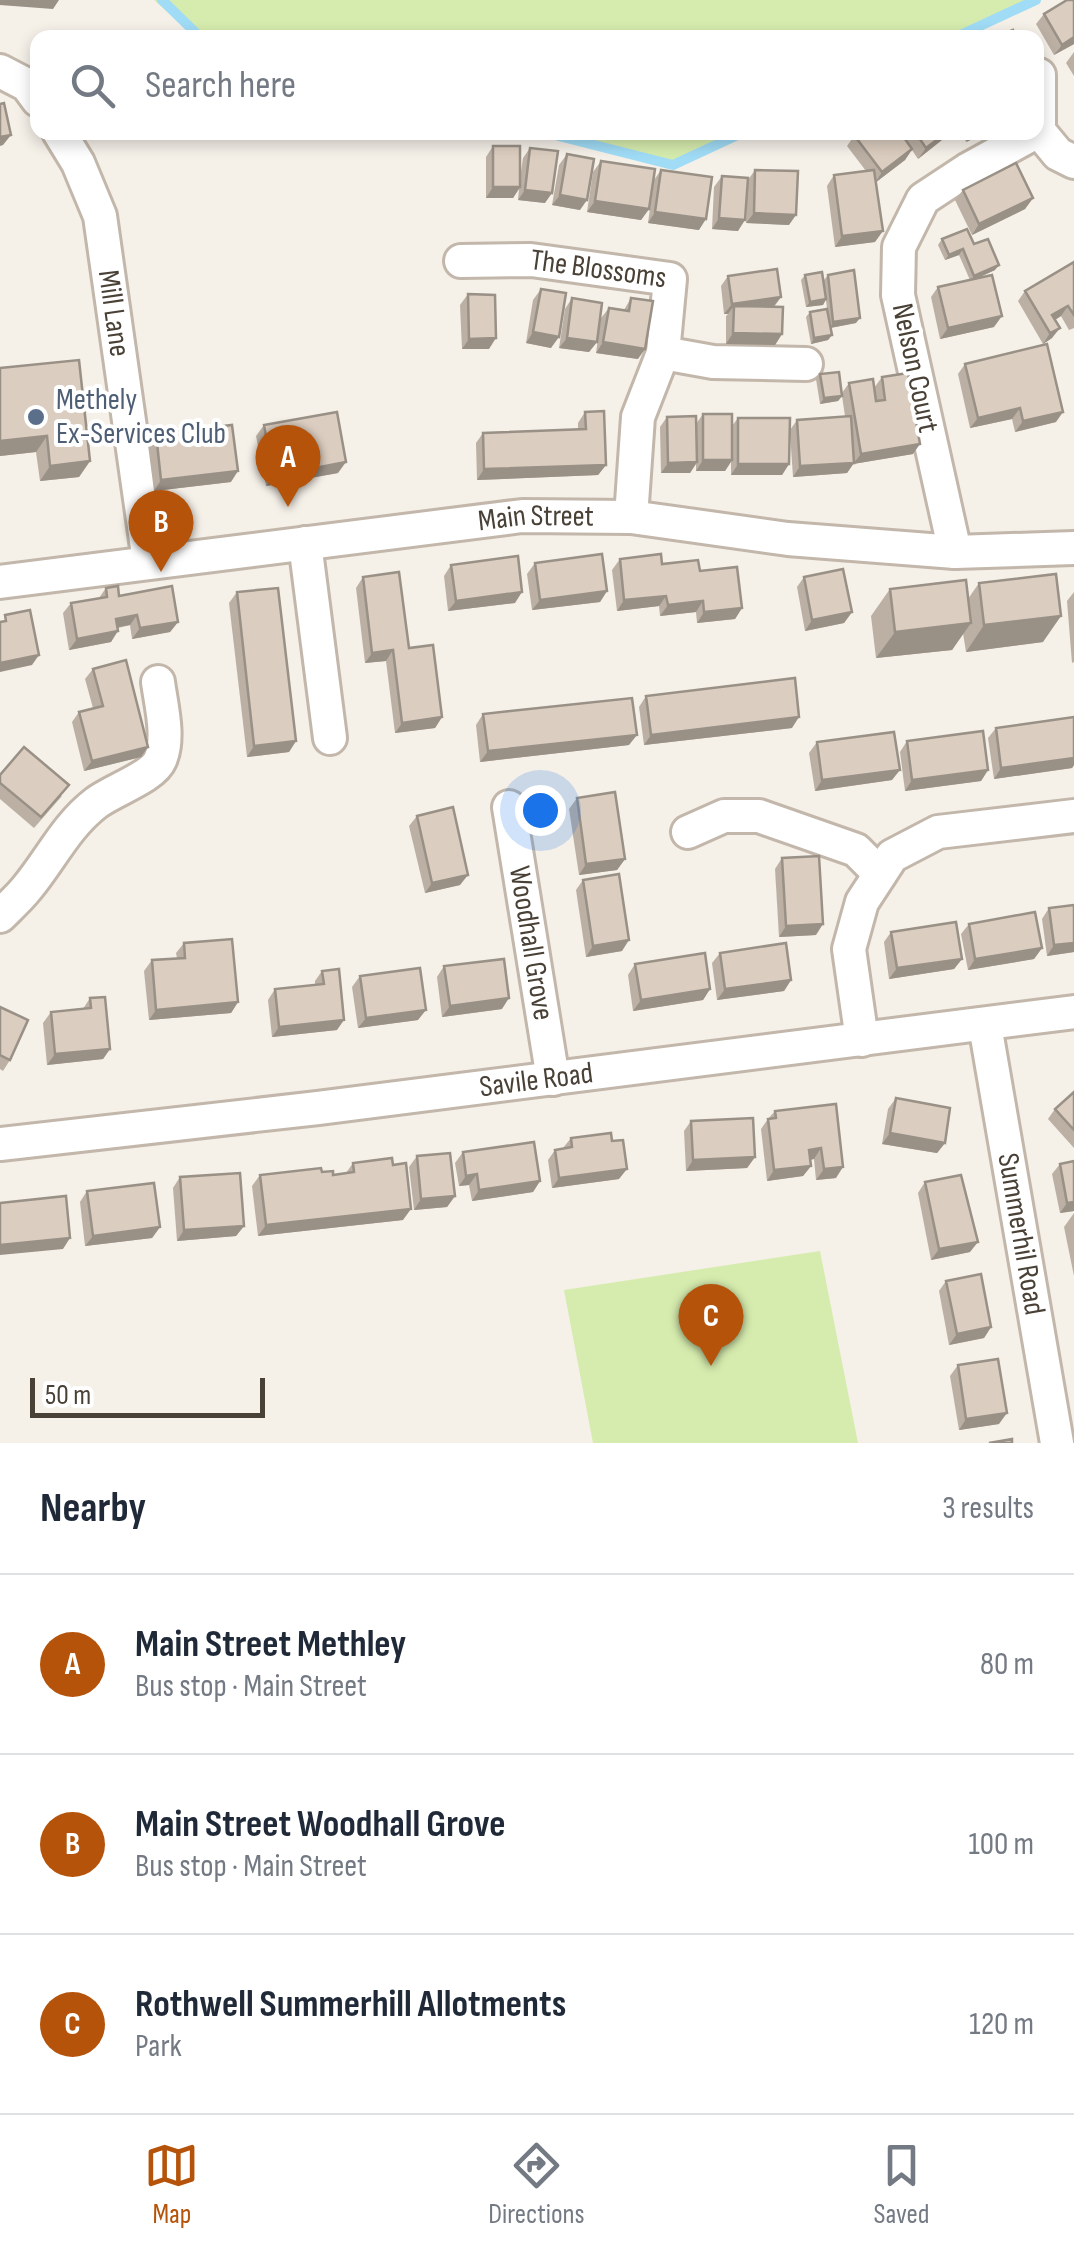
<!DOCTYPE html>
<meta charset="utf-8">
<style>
:root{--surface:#fff;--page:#f2f2f3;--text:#1f2937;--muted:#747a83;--line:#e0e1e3;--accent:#b45309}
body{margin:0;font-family:"Sofia Sans Condensed",sans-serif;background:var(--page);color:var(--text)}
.scale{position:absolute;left:30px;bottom:25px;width:235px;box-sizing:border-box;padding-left:10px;border:5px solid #494036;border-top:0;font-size:28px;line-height:35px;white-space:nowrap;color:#494036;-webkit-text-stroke:8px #fff;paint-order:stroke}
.you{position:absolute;left:540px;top:810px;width:35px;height:35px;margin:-25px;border:8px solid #fff;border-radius:50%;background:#1a73e8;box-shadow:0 0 0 15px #1a73e833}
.badge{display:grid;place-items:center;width:65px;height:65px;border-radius:50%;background:var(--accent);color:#fff;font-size:32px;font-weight:700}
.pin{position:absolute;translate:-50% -82px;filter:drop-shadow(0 2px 5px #0008)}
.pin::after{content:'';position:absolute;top:52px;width:35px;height:30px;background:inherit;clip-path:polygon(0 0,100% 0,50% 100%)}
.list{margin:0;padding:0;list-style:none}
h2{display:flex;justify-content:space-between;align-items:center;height:130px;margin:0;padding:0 40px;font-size:42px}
h2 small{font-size:32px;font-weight:400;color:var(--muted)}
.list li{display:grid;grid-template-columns:65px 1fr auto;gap:30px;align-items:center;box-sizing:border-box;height:180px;padding:0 40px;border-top:2px solid var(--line)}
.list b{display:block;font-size:38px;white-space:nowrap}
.list p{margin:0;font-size:32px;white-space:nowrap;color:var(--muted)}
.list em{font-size:32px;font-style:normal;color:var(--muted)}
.icon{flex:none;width:55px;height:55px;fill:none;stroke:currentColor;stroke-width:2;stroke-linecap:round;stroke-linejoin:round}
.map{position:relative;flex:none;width:1074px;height:1443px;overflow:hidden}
.search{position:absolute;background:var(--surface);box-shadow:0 5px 15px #0003;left:30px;right:30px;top:30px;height:110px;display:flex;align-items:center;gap:25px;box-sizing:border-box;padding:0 35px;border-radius:20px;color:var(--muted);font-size:38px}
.sheet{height:670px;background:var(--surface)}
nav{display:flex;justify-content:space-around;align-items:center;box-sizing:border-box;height:140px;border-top:2px solid var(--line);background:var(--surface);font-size:28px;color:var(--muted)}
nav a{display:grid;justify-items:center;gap:5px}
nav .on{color:var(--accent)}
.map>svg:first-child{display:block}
</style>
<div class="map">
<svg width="1074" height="1443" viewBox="0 0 1074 1443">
<rect width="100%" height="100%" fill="#f5f0e8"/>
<g fill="#d6ecae">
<polygon points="154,0 1036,0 953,38 197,38"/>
<polygon points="543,133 744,132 744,133 673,165"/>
<polygon points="820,1251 858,1443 593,1443 564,1290"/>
</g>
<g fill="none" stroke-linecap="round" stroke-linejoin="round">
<g stroke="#a0dcf6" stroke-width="10">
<polyline points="162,0 201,38"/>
<polyline points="954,38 1036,0"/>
<polyline points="543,132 673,165 744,132"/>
</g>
<g stroke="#c2b7aa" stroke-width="38">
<g id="minor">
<polyline points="0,71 27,85 38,100"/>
<polyline points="1039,75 1039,131 1058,154 1074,162"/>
<path id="s1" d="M59,132L78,163L100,216L149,562"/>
<path id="s2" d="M461,261L531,260L670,279L663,353L638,417L631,517"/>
<polyline points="663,353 713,362 806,364"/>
<polyline points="305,543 330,738"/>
<polyline points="955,552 898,295 899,247 923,199 967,170 1036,132"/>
<path id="s3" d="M0,582L522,516L631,517L788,539L955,552L1074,548"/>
<path id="s4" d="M509,807L553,1079"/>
<polyline points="688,832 724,816 759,816 856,850 880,874"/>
<path d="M0,916C9,907 19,898 27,888C51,859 66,826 96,803C113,790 153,777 160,760C170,738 161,705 158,682"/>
<path id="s5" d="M985,1025L1057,1443"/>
<polyline points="862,1040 849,949 862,902 892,856 938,832 1074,816"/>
<path id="s6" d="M0,1144L318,1108L1074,1012"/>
</g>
</g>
<use href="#minor" stroke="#fff" stroke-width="32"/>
</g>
<g fill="#bcb0a4">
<polygon points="1074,0 1074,44 1054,55 1036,24 1044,14"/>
<polygon points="1074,52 1074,76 1066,63"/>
<polygon points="857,132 952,132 918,159 912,150 905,160 876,182 875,242 835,247 827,186 834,175 866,171 847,146"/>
<polygon points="962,132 988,132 966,142"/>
<polygon points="493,146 520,179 523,158 530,148 545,203 518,200 519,189 513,198 486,198 486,157"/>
<polygon points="567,154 580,210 552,205 559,165"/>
<polygon points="601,161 649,209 641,220 587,212 593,172"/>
<polygon points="661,170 699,230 648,223 654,180"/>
<polygon points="755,170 789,225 746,223 747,196 738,231 712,229 714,187 722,176 748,180"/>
<polygon points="963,190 1033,198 1025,209 972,235 955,200"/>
<polygon points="942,239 974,244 995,270 978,278 994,327 940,339 931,297 938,287 970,280 959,255 945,260 938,245"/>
<polygon points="1074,262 1074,328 1069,330 1061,316 1055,320 1052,338 1043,344 1018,301 1025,291"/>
<polygon points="805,275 824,280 828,275 856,323 830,328 832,335 828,340 811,344 806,317 810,312 827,309 826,300 823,305 806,307 801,280"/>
<polygon points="728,276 781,297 774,307 782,334 775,345 726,344 726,316 728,314 724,314 721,286"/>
<polygon points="541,289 551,348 526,343 533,300"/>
<polygon points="468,294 489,349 462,349 460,305"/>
<polygon points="572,298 597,342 589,352 559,348 565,309"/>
<polygon points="631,298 638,359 596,353 601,318 609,308 624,310"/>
<polygon points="965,364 1056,422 1015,432 1012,419 970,428 958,374"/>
<polygon points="0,368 90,461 79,477 40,481 36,452 0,456"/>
<polygon points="820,374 842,393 849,383 874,388 882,377 913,454 853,464 847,473 793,477 790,433 789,464 782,475 731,475 731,462 725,471 696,471 696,464 690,473 661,473 660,427 667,417 696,424 703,414 732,426 738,418 790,430 797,420 845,416 842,396 838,401 820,404 816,379"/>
<polygon points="585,412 606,465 598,475 477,480 476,443 483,433 578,429 578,423"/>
<polygon points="264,425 338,473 266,486 256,436"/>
<polygon points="156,434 231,482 154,491 148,445"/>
<polygon points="620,559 662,564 700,571 742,608 735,619 697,623 696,612 660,616 659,606 617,611 612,570"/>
<polygon points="535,563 607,591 600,602 532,610 527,574"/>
<polygon points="451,565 515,603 448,611 444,576"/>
<polygon points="363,577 409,648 442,717 435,728 395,733 386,661 365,663 356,588"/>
<polygon points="804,577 852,612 844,623 805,631 797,587"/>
<polygon points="979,583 1043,642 966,652 963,633 952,650 876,658 871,616 890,589 968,599"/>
<polygon points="106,588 119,596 178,622 170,632 132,639 130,625 118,628 111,642 69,650 63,613 71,603 99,598"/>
<polygon points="237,592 296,741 289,752 247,757 229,603"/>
<polygon points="1074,592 1074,662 1072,663 1067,601"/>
<polygon points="93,669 148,747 141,757 84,771 72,722 79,712 93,708 85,679"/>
<polygon points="646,696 792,728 644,745 639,707"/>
<polygon points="483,714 629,745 480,762 476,725"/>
<polygon points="1074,717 1074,765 1072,768 994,779 988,738 996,728"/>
<polygon points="907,741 988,770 981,781 905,791 900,752"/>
<polygon points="817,742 892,780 815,791 809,753"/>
<polygon points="0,775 62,796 34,828 0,799"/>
<polygon points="577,798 625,859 617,870 579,875 569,809"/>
<polygon points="417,816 460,885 425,893 409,826"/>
<polygon points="782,858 816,935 779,937 775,869"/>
<polygon points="583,880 622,951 586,957 576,890"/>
<polygon points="1049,908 1074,952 1047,956 1042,919"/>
<polygon points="969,924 1042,948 1034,959 968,970 961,934"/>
<polygon points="891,932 962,959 954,969 889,979 884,942"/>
<polygon points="184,943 238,1002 231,1013 149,1020 144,971 152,960 177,958 176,953"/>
<polygon points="720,953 791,980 784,991 717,1000 712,963"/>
<polygon points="635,964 710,989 703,1000 633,1011 628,975"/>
<polygon points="444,966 502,1009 442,1017 437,977"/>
<polygon points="322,971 337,1030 272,1037 268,1000 275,989 315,985 315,981"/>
<polygon points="360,976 418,1020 358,1028 352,987"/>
<polygon points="90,998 110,1049 103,1059 47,1065 43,1023 51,1012 83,1009"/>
<polygon points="0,1007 10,1060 3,1071 0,1069"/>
<polygon points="1074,1092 1074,1148 1048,1119 1055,1109"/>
<polygon points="896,1098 945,1143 937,1153 882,1144 888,1109"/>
<polygon points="836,1104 836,1178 816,1180 814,1159 810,1160 811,1166 803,1176 767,1181 761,1129 768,1119 775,1111"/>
<polygon points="691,1121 755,1157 747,1168 686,1171 684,1131"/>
<polygon points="571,1138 619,1179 552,1188 548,1160 555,1150 563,1148"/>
<polygon points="463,1152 540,1181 533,1192 472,1201 469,1185 459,1186 455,1163"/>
<polygon points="417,1156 455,1196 447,1207 414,1210 409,1167"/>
<polygon points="1074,1161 1074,1211 1060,1213 1052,1174 1060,1164"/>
<polygon points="353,1163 403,1220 258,1236 252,1186 260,1175 322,1172 333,1175 346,1173"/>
<polygon points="180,1177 244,1226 236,1236 177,1241 173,1188"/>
<polygon points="925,1182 970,1252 931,1260 918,1193"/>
<polygon points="87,1191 160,1227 152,1238 85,1246 80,1202"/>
<polygon points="1074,1213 1074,1276 1064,1227"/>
<polygon points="946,1281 991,1327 984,1338 949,1345 939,1291"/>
<polygon points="958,1365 999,1424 959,1430 950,1376"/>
</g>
<g fill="#999086">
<polygon points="0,0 59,0 53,9 0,5"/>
<polygon points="1074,37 1074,44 1054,55 1062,45"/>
<polygon points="947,132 952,132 918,159 926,148"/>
<polygon points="973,132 988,132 966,142"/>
<polygon points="11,135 3,145 0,146 0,137"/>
<polygon points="912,149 905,160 875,183 882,172"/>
<polygon points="493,187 520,187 513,198 486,198"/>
<polygon points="525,190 552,193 545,203 518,200"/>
<polygon points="560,195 587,200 580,210 552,205"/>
<polygon points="1033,198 1025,209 972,235 979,224"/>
<polygon points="595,201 649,209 641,220 587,212"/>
<polygon points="655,212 706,219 699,230 648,223"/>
<polygon points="754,213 796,215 789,225 746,223"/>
<polygon points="719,218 745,220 738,231 712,229"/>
<polygon points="883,231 875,242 835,247 842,236"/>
<polygon points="963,249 959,255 945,260 949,255"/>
<polygon points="999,265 995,270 971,281 974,276"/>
<polygon points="781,297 773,307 734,306 728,314 724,314 732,304"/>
<polygon points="826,299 823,305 806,307 810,302"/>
<polygon points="1068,306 1061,316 1045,326 1052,315"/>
<polygon points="1002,316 994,327 940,339 948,328"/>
<polygon points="860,318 856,323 830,328 833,322"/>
<polygon points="1060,328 1052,338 1043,344 1050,333"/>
<polygon points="533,332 559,337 551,348 526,343"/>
<polygon points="733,333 782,334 775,345 726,344"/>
<polygon points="832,335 828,340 811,344 814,338"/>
<polygon points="496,338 489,349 462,349 469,339"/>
<polygon points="567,338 597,342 589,352 559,348"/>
<polygon points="603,342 645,349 638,359 596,353"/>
<polygon points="842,396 838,401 820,404 824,398"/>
<polygon points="1020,408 1012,419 970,428 978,418"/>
<polygon points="1063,412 1056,422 1015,432 1023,421"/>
<polygon points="47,436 36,452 0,456 0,441"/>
<polygon points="920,444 913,454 853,464 861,454"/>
<polygon points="703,460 732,460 725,471 696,471"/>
<polygon points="90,461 79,477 40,481 50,466"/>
<polygon points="346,462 338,473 266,486 273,476"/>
<polygon points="697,462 690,473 661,473 668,463"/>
<polygon points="854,463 847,473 793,477 800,466"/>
<polygon points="738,464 789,464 782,475 731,475"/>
<polygon points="606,465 598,475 477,480 484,469"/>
<polygon points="238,471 231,482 154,491 161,480"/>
<polygon points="607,591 600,602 532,610 540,600"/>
<polygon points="522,592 515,603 448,611 456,601"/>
<polygon points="666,596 659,606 617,611 624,600"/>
<polygon points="703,601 696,612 660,616 668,605"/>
<polygon points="742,608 735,619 697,623 704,612"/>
<polygon points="852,612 844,623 805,631 812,620"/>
<polygon points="137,615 130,625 108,629 116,619"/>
<polygon points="1061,616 1043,642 966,652 984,625"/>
<polygon points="178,622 170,632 132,639 140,628"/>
<polygon points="971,623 952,650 876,658 895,632"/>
<polygon points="118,631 111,642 69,650 77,639"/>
<polygon points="393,650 386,661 365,663 372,653"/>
<polygon points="39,655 32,665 0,672 0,663"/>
<polygon points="442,717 435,728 395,733 402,723"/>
<polygon points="799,717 792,728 644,745 651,735"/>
<polygon points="637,735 629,745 480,762 488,751"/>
<polygon points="296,741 289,752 247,757 254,746"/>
<polygon points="148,747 141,757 84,771 92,761"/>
<polygon points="1074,758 1074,765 1072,768 994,779 1001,768"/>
<polygon points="900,770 892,780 815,791 822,780"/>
<polygon points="988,770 981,781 905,791 912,780"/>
<polygon points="625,859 617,870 579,875 586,864"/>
<polygon points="468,875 460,885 425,893 432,883"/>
<polygon points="823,924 816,935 779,937 786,926"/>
<polygon points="629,940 622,951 586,957 593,946"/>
<polygon points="1074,943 1074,952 1047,956 1054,945"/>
<polygon points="1042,948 1034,959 968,970 975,959"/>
<polygon points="962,959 954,969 889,979 897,968"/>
<polygon points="791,980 784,991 717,1000 725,989"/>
<polygon points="710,989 703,1000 633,1011 641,1000"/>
<polygon points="509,998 502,1009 442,1017 450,1006"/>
<polygon points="238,1002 231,1013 149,1020 156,1010"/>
<polygon points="426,1010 418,1020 358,1028 366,1018"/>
<polygon points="344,1020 337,1030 272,1037 279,1027"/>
<polygon points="110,1049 103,1059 47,1065 55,1054"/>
<polygon points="890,1133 945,1143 937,1153 882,1144"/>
<polygon points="821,1148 814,1159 802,1161 809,1150"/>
<polygon points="755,1157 747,1168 686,1171 693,1160"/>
<polygon points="811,1166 803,1176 767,1181 774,1170"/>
<polygon points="843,1167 836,1178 816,1180 824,1169"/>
<polygon points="627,1169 619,1179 552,1188 559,1178"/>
<polygon points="477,1174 469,1185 459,1186 466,1176"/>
<polygon points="540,1181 533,1192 472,1201 479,1190"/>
<polygon points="455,1196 447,1207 414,1210 421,1199"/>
<polygon points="1074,1202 1074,1211 1060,1213 1067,1203"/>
<polygon points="411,1209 403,1220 258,1236 266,1225"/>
<polygon points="244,1226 236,1236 177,1241 184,1230"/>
<polygon points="160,1227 152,1238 85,1246 93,1236"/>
<polygon points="70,1238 63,1249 0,1255 0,1245"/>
<polygon points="978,1242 970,1252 931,1260 939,1249"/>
<polygon points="991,1327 984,1338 949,1345 957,1334"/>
<polygon points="1007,1413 999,1424 959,1430 966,1419"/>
</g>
<g fill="#dbcdbf" stroke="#999086" stroke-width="2.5">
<polygon points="1067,0 1074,0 1074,37 1062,45 1044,14"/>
<polygon points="1013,30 1016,38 994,38"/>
<polygon points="4,103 11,135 0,137 0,104"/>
<polygon points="857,132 900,132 912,149 882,172 854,135"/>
<polygon points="915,132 947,132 926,148"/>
<rect x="493" y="146" width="27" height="41"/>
<polygon points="530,148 558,151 552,193 525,190"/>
<polygon points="567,154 594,159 587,200 560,195"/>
<polygon points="601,161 655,169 649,209 595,201"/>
<polygon points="1016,163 1033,198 979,224 963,190"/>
<polygon points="661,170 712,177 706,219 655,212"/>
<polygon points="755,170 798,171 796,215 754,213"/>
<polygon points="874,170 883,231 842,236 834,175"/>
<polygon points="722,176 748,178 745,220 719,218"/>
<polygon points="967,229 974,244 988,239 999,265 974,276 963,249 949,255 942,239"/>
<polygon points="1074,262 1074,315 1068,306 1052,315 1060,328 1050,333 1025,291"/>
<polygon points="777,269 781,297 732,304 728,276"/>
<polygon points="854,270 860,318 833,322 828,275"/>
<polygon points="822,272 826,299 810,302 805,275"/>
<polygon points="992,275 1002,316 948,328 938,287"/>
<polygon points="541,289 566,293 559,337 533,332"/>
<polygon points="468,294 495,295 496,338 469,339"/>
<polygon points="572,298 602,303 597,342 567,338"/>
<polygon points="631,298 653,301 645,349 603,342 609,308 629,311"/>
<polygon points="734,306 783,307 782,334 733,333"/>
<polygon points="827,309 832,335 814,338 810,312"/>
<polygon points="1047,344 1063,412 1023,421 1020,408 978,418 965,364"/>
<polygon points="79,360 90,461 50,466 47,436 0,441 0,368"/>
<polygon points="839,372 842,396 824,398 820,374"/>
<polygon points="908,373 920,444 861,454 849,383 873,379 876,401 885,400 882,377"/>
<polygon points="604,411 606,465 484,469 483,433 586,429 585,412"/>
<polygon points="337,412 346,462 273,476 264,425"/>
<rect x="703" y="414" width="29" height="46"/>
<polygon points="696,416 697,462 668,463 667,417"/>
<polygon points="851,416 854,463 800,466 797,420"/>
<polygon points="738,418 790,418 789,464 738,464"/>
<polygon points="232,425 238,471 161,480 156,434"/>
<polygon points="602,554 607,591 540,600 535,563"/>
<polygon points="661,554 662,564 698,560 700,571 737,567 742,608 704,612 703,601 668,605 666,596 624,600 620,559"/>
<polygon points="518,556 522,592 456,601 451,565"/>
<polygon points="843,569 852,612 812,620 804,577"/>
<polygon points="399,572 409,648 433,645 442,717 402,723 393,650 372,653 363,577"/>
<polygon points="1056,574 1061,616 984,625 979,583"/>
<polygon points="966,580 971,623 895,632 890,589"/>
<polygon points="118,586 119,596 172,586 178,622 140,628 137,615 116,619 118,631 77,639 71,603 107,597 106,588"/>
<polygon points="278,588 296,741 254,746 237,592"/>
<polygon points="30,610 39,655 0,663 0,622 6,621 5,615"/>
<polygon points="126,660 148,747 92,761 79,712 103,706 93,669"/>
<polygon points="795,678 799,717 651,735 646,696"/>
<polygon points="632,698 637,735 488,751 483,714"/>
<polygon points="1074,717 1074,758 1001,768 996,728"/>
<polygon points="983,731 988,770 912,780 907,741"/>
<polygon points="894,732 900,770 822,780 817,742"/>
<polygon points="24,747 69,785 41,817 0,783 0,775"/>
<polygon points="615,792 625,859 586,864 577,798"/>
<polygon points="453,807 468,875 432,883 417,816"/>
<polygon points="819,856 823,924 786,926 782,858"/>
<polygon points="619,874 629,940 593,946 583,880"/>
<polygon points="1074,905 1074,943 1054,945 1049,908"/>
<polygon points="1035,912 1042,948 975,959 969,924"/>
<polygon points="956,922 962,959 897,968 891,932"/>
<polygon points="232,939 238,1002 156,1010 152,960 185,958 184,943"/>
<polygon points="786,943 791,980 725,989 720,953"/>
<polygon points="705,953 710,989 641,1000 635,964"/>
<polygon points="504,959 509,998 450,1006 444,966"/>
<polygon points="420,968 426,1010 366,1018 360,976"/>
<polygon points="339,969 344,1020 279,1027 275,989 324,984 322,971"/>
<polygon points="105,997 110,1049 55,1054 51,1012 91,1008 90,998"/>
<polygon points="0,1007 28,1020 10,1060 0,1055"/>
<polygon points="1074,1092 1074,1130 1055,1109"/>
<polygon points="896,1098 950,1108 945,1143 890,1133"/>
<polygon points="836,1104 843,1167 824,1169 821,1148 809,1150 811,1166 774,1170 768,1119 776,1118 775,1111"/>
<polygon points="753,1118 755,1157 693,1160 691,1121"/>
<polygon points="611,1133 612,1141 623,1140 627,1169 559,1178 555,1150 572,1147 571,1138"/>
<polygon points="534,1142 540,1181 479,1190 477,1174 466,1176 463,1152"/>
<polygon points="450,1153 455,1196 421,1199 417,1156"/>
<polygon points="392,1158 393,1165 406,1163 411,1209 266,1225 260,1175 321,1168 322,1172 333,1171 333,1175 354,1172 353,1163"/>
<polygon points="1074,1161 1074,1202 1067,1203 1060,1164"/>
<polygon points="240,1173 244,1226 184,1230 180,1177"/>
<polygon points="961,1175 978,1242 939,1249 925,1182"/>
<polygon points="154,1183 160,1227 93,1236 87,1191"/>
<polygon points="66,1196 70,1238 0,1245 0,1203"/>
<polygon points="981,1274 991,1327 957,1334 946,1281"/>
<polygon points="998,1359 1007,1413 966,1419 958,1365"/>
<polygon points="1012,1439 1012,1443 989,1443"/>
</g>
<circle fill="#5c6f8a" stroke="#fff" stroke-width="4" cx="36" cy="417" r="10"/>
<g text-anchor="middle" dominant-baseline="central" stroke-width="8" stroke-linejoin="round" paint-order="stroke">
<g font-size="30" fill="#494036" stroke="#fff">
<text stroke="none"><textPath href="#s2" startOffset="138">The Blossoms</textPath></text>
<text stroke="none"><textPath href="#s1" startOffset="192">Mill Lane</textPath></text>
<text transform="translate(915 368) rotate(78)">Nelson Court</text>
<text stroke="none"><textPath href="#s3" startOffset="540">Main Street</textPath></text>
<text stroke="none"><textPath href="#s4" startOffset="138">Woodhall Grove</textPath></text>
<text stroke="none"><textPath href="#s6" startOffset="540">Savile Road</textPath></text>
<text stroke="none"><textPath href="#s5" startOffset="212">Summerhil Road</textPath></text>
</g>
<g font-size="30" fill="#4e5e75" stroke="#fff" text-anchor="start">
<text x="56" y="400">Methely<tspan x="56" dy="34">Ex-Services Club</tspan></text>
</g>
</g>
</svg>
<div class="scale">50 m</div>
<div class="you"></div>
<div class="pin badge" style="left:288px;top:507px">A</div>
<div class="pin badge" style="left:161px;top:572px">B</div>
<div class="pin badge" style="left:711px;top:1366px">C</div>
<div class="search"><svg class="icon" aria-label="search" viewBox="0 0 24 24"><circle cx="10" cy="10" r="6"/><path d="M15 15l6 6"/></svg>Search here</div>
</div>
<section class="sheet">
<h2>Nearby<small>3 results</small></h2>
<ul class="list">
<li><span class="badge">A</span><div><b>Main Street Methley</b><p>Bus stop · Main Street</p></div><em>80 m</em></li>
<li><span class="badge">B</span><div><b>Main Street Woodhall Grove</b><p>Bus stop · Main Street</p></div><em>100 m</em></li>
<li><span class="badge">C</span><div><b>Rothwell Summerhill Allotments</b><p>Park</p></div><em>120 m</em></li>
</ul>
</section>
<nav>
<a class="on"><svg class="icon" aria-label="map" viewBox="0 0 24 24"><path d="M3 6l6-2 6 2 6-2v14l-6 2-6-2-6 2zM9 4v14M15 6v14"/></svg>Map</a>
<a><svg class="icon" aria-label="directions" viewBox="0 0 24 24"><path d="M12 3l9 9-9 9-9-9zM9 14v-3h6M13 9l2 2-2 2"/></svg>Directions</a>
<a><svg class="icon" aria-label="saved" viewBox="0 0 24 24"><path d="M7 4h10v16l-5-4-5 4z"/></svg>Saved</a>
</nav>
